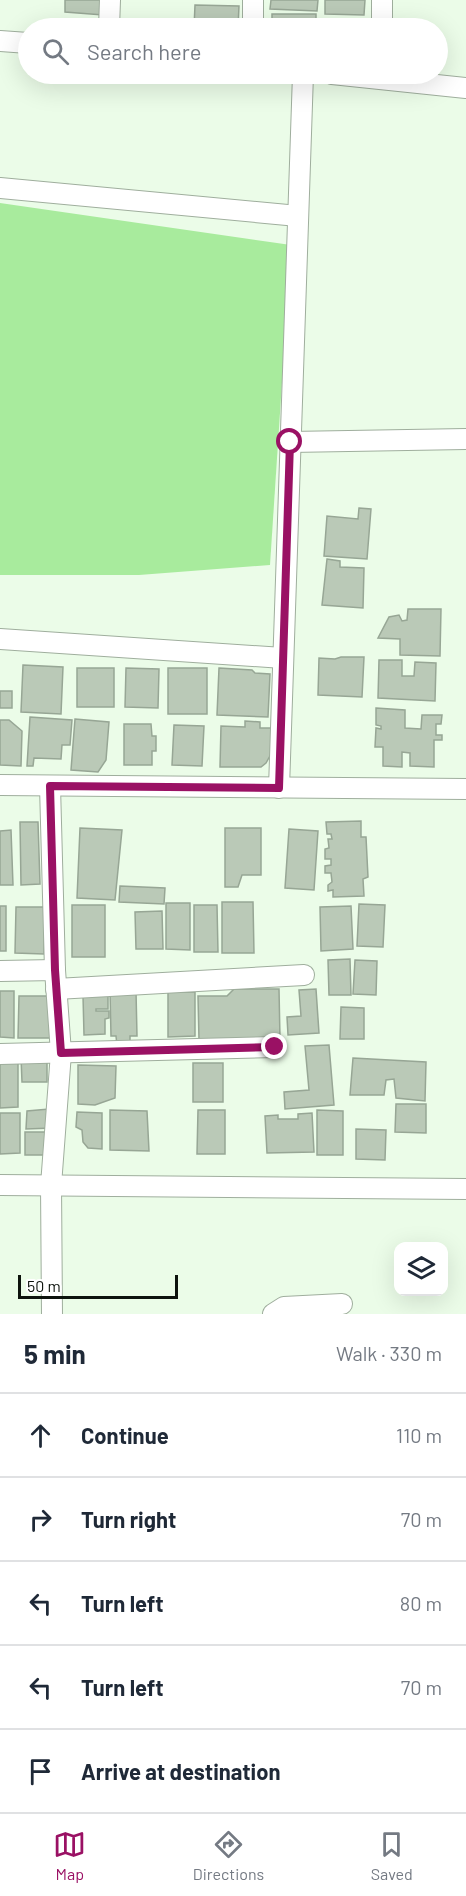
<!DOCTYPE html>
<meta charset="utf-8">
<style>
:root{--surface:#fff;--page:#f2f2f3;--text:#1f2937;--muted:#747a83;--line:#e0e1e3;--accent:#9a1164}
body{margin:0;font-family:Barlow,sans-serif;background:var(--page);color:var(--text)}
.controls{position:absolute;right:18px;bottom:18px;display:grid;overflow:hidden;border-radius:12px;box-shadow:0 6px 24px #0002}
.controls button{width:54px;height:54px;display:grid;place-items:center;padding:0;border:0;border-bottom:2px solid var(--line);background:var(--surface);color:var(--text);font:30px sans-serif}
.scale{position:absolute;left:18px;bottom:15px;width:160px;box-sizing:border-box;padding-left:6px;border:3px solid #0d130d;border-top:0;font-size:16px;line-height:21px;white-space:nowrap;color:#0d130d;-webkit-text-stroke:4px #fff;paint-order:stroke}
.stop{position:absolute;width:18px;height:18px;margin:-14px;border:4px solid #9a1164;border-radius:50%;background:#fff}
.stop.end{background:#9a1164;border-color:#fff;box-shadow:0 2px 6px #0008}
.list{margin:0;padding:0;list-style:none}
h2{display:flex;justify-content:space-between;align-items:center;height:78px;margin:0;padding:0 24px;font-size:26px}
h2 small{font-size:20px;font-weight:400;color:var(--muted)}
.list li{display:grid;grid-template-columns:39px 1fr auto;gap:18px;align-items:center;box-sizing:border-box;height:84px;padding:0 24px;border-top:2px solid var(--line)}
.list b{display:block;font-size:22px;white-space:nowrap}
.list em{font-size:20px;font-style:normal;color:var(--muted)}
.icon{flex:none;width:33px;height:33px;fill:none;stroke:currentColor;stroke-width:2;stroke-linecap:round;stroke-linejoin:round}
.map{position:relative;flex:none;width:466px;height:1314px;overflow:hidden}
.search{position:absolute;background:var(--surface);box-shadow:0 6px 24px #0002;left:18px;right:18px;top:18px;height:66px;display:flex;align-items:center;gap:15px;box-sizing:border-box;padding:0 21px;border-radius:33px;color:var(--muted);font-size:22px}
.sheet{height:498px;background:var(--surface)}
nav{display:flex;justify-content:space-around;align-items:center;box-sizing:border-box;height:84px;border-top:2px solid var(--line);background:var(--surface);font-size:16px;color:var(--muted)}
nav a{display:grid;justify-items:center;gap:3px}
nav .on{color:var(--accent)}
.map>svg:first-child{display:block}
</style>
<div class="map">
<svg width="466" height="1314" viewBox="0 0 466 1314">
<rect width="100%" height="100%" fill="#ebfce8"/>
<polygon fill="#a8eb9d" points="0,203 291,245 270,565 139,575 0,575"/>
<g fill="#bac9b7" stroke="#97a695" stroke-width="1.5">
<polygon points="65,0 104,0 103,15 65,12"/>
<polygon points="271,0 318,0 317,11 270,9"/>
<polygon points="325,0 365,0 364,15 325,14"/>
<polygon points="195,5 239,6 238,28 194,28"/>
<rect x="272" y="14" width="44" height="14"/>
<polygon points="359,508 371,509 367,559 324,556 327,516 358,519"/>
<polygon points="327,559 340,561 340,567 364,568 363,608 322,605"/>
<polygon points="408,609 441,609 440,656 400,655 400,639 378,638 389,617 399,615 402,621 407,620"/>
<polygon points="341,657 364,657 362,697 318,695 319,658 335,659"/>
<polygon points="379,660 402,660 402,676 414,676 415,662 436,663 435,701 378,698"/>
<polygon points="23,665 63,667 61,714 21,712"/>
<rect x="77" y="668" width="37" height="39"/>
<polygon points="126,668 159,669 158,708 125,707"/>
<rect x="168" y="668" width="39" height="46"/>
<polygon points="219,668 252,670 255,673 270,674 268,717 217,715"/>
<rect x="0" y="691" width="12" height="17"/>
<polygon points="376,708 405,710 405,728 421,729 422,715 442,715 441,724 436,724 436,735 442,735 442,740 434,740 434,767 410,766 410,753 402,752 402,767 383,766 383,747 375,747 376,728 381,729 381,726 376,725"/>
<polygon points="30,717 72,720 70,745 62,745 61,759 34,758 33,766 27,766"/>
<polygon points="75,719 109,722 106,760 98,772 71,770"/>
<polygon points="0,720 9,720 22,731 21,766 0,765"/>
<polygon points="245,721 260,722 260,728 272,728 271,754 266,763 261,767 220,767 221,726 245,727"/>
<polygon points="124,724 151,724 152,736 156,736 156,751 152,751 152,765 124,765"/>
<polygon points="174,725 204,726 202,766 172,765"/>
<polygon points="361,821 361,837 366,837 368,877 363,879 364,896 333,897 333,890 328,891 328,885 332,882 331,873 325,873 325,866 331,865 331,859 325,859 325,849 329,848 328,839 332,839 331,834 327,834 326,822"/>
<polygon points="20,822 38,822 40,884 21,885"/>
<polygon points="80,828 122,830 115,900 77,898"/>
<polygon points="225,828 261,828 261,875 242,875 238,887 225,887"/>
<polygon points="289,829 318,831 314,890 285,888"/>
<polygon points="11,830 13,885 0,885 0,831"/>
<polygon points="120,886 165,888 164,904 119,902"/>
<polygon points="222,902 253,902 254,953 222,953"/>
<polygon points="166,903 190,903 190,950 166,949"/>
<polygon points="359,904 385,905 383,947 357,946"/>
<rect x="72" y="905" width="33" height="52"/>
<polygon points="194,905 217,905 218,952 194,952"/>
<rect x="0" y="906" width="6" height="45"/>
<polygon points="351,906 353,949 321,951 320,907"/>
<polygon points="16,907 45,907 44,954 15,953"/>
<polygon points="162,911 163,949 136,949 135,912"/>
<polygon points="350,959 351,995 329,995 328,960"/>
<polygon points="355,960 377,961 376,995 353,994"/>
<polygon points="234,989 279,989 280,1039 199,1040 198,996 227,996"/>
<polygon points="316,989 319,1033 288,1035 287,1017 301,1016 299,990"/>
<polygon points="0,991 14,991 14,1038 0,1037"/>
<polygon points="110,991 136,991 137,1036 130,1036 130,1046 117,1046 116,1036 111,1036"/>
<polygon points="168,992 195,992 195,1036 168,1037"/>
<polygon points="19,996 53,996 53,1038 18,1038"/>
<polygon points="83,996 108,996 108,1009 96,1009 96,1011 109,1011 109,1018 105,1019 105,1034 84,1035"/>
<polygon points="341,1007 364,1008 364,1039 340,1039"/>
<polygon points="329,1045 334,1105 285,1109 284,1092 309,1090 305,1046"/>
<polygon points="21,1057 47,1057 47,1082 22,1082"/>
<polygon points="353,1058 426,1062 425,1101 396,1098 394,1079 386,1080 384,1095 350,1095"/>
<polygon points="0,1063 18,1063 18,1107 0,1108"/>
<rect x="193" y="1063" width="30" height="39"/>
<polygon points="78,1065 116,1066 115,1098 95,1105 78,1104"/>
<polygon points="396,1104 426,1104 426,1133 395,1132"/>
<polygon points="49,1109 52,1128 26,1129 27,1111"/>
<polygon points="110,1110 147,1111 149,1151 110,1150"/>
<polygon points="198,1110 225,1110 225,1154 197,1154"/>
<polygon points="317,1110 343,1111 343,1155 317,1155"/>
<polygon points="77,1112 102,1113 102,1149 88,1148 83,1142 82,1130 76,1127"/>
<polygon points="0,1113 20,1113 20,1153 0,1154"/>
<polygon points="312,1113 314,1152 267,1153 265,1116 278,1115 278,1119 298,1119 298,1114"/>
<polygon points="356,1129 386,1130 385,1160 356,1159"/>
<rect x="25" y="1132" width="24" height="23"/>
</g>
<g fill="none" stroke-linecap="round" stroke-linejoin="round">
<g stroke="#9fae9d" stroke-width="22">
<g id="minor">
<polyline points="109,28 110,0"/>
<polyline points="253,28 253,0"/>
<polyline points="382,28 382,0"/>
<polyline points="0,41 28,43"/>
<polyline points="332,74 466,88"/>
<polyline points="0,188 298,216"/>
<polyline points="290,442 466,439"/>
<polyline points="0,639 283,658"/>
<polyline points="0,785 466,789"/>
<polyline points="50,786 55,970"/>
<polyline points="279,788 303,74"/>
<polyline points="0,971 55,970 61,1053 51,1185 52,1314"/>
<polyline points="56,989 304,975"/>
<polyline points="0,1054 275,1047"/>
<polyline points="0,1185 466,1189"/>
<polyline points="273,1314 284,1307 342,1304"/>
</g>
</g>
<use href="#minor" stroke="#fff" stroke-width="20"/>
</g>
<g fill="none" stroke-linecap="round" stroke-linejoin="round">
<polyline stroke="#9a1164" stroke-width="8" points="275,1047 61,1053 55,970 50,786 279,788 290,442"/>
</g>
</svg>
<div class="controls">
<button><svg class="icon" aria-label="layers" viewBox="0 0 24 24"><path d="M12 4l9 5-9 5-9-5zM3 14l9 5 9-5"/></svg></button>
</div>
<div class="scale">50 m</div>
<div class="stop" style="left:290px;top:442px"></div>
<div class="stop end" style="left:275px;top:1047px"></div>
<div class="search"><svg class="icon" aria-label="search" viewBox="0 0 24 24"><circle cx="10" cy="10" r="6"/><path d="M15 15l6 6"/></svg>Search here</div>
</div>
<section class="sheet">
<h2>5 min<small>Walk · 330 m</small></h2>
<ul class="list">
<li><svg class="icon" aria-label="ahead" viewBox="0 0 24 24"><path d="M12 20V5M6 11l6-6 6 6"/></svg><div><b>Continue</b></div><em>110 m</em></li>
<li><svg class="icon" aria-label="right" viewBox="0 0 24 24"><path d="M7 20v-9h11M14 6l5 5-5 5"/></svg><div><b>Turn right</b></div><em>70 m</em></li>
<li><svg class="icon" aria-label="left" viewBox="0 0 24 24"><path d="M17 20v-9H6M10 6l-5 5 5 5"/></svg><div><b>Turn left</b></div><em>80 m</em></li>
<li><svg class="icon" aria-label="left" viewBox="0 0 24 24"><path d="M17 20v-9H6M10 6l-5 5 5 5"/></svg><div><b>Turn left</b></div><em>70 m</em></li>
<li><svg class="icon" aria-label="arrive" viewBox="0 0 24 24"><path d="M6 21V4h12l-3 4 3 4H6"/></svg><div><b>Arrive at destination</b></div></li>
</ul>
</section>
<nav>
<a class="on"><svg class="icon" aria-label="map" viewBox="0 0 24 24"><path d="M3 6l6-2 6 2 6-2v14l-6 2-6-2-6 2zM9 4v14M15 6v14"/></svg>Map</a>
<a><svg class="icon" aria-label="directions" viewBox="0 0 24 24"><path d="M12 3l9 9-9 9-9-9zM9 14v-3h6M13 9l2 2-2 2"/></svg>Directions</a>
<a><svg class="icon" aria-label="saved" viewBox="0 0 24 24"><path d="M7 4h10v16l-5-4-5 4z"/></svg>Saved</a>
</nav>
